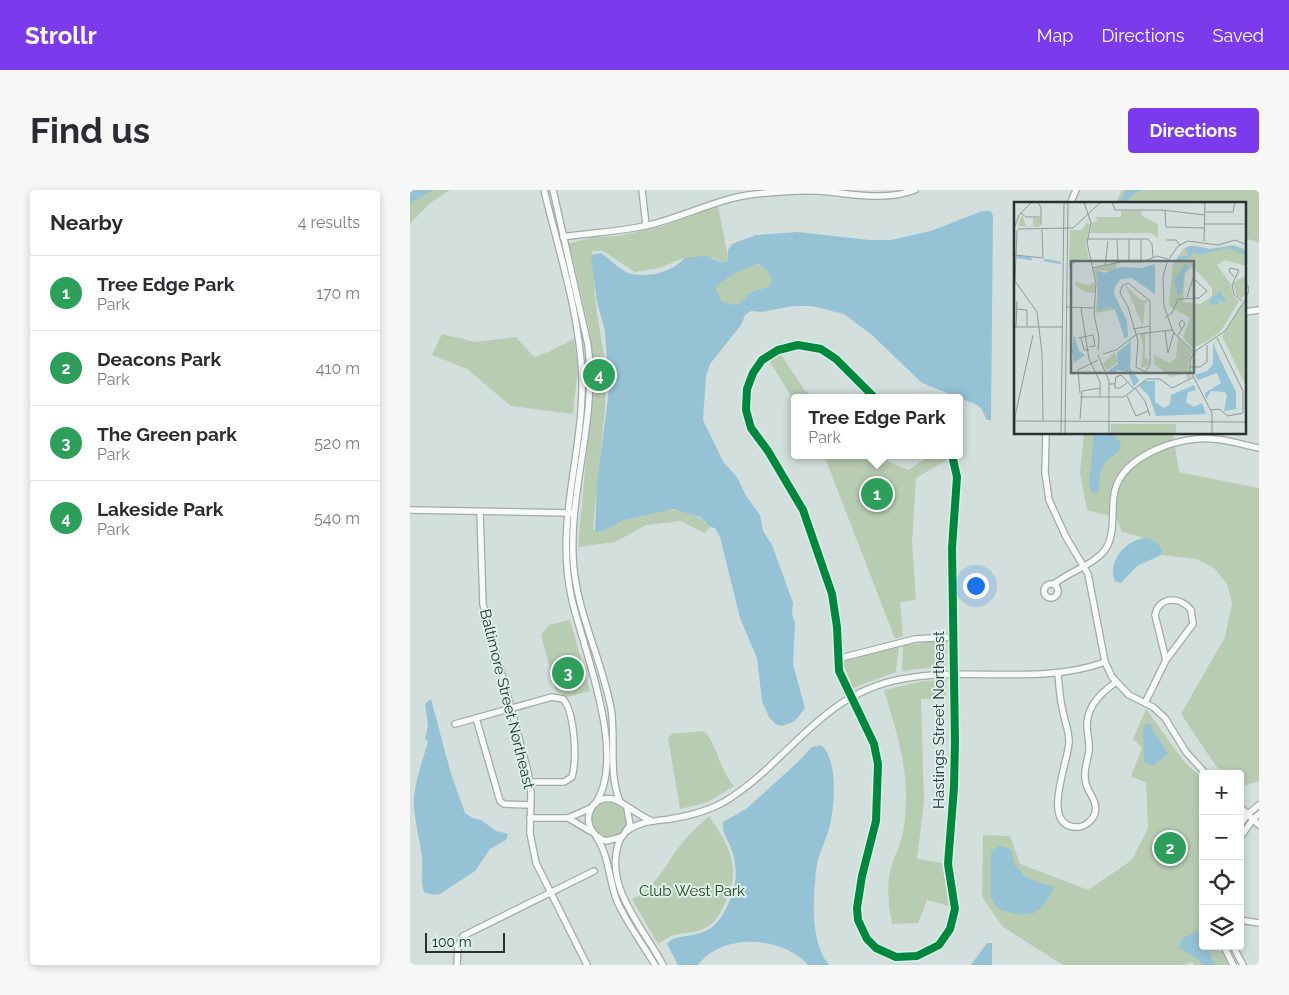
<!DOCTYPE html>
<meta charset="utf-8">
<style>
:root{--surface:#fff;--page:#f7f7f7;--text:#2b2b33;--muted:#7c7c81;--line:#e1e1e2;--accent:#7c3aed}
body{margin:0;font-family:Raleway,sans-serif;background:var(--page);color:var(--text)}
.controls{position:absolute;right:15px;bottom:15px;display:grid;overflow:hidden;border-radius:5px;box-shadow:0 2px 8px #0003}
.controls button{width:45px;height:45px;display:grid;place-items:center;padding:0;border:0;border-bottom:1px solid var(--line);background:var(--surface);color:var(--text);font:25px sans-serif}
.scale{position:absolute;left:15px;bottom:12px;width:80px;box-sizing:border-box;padding-left:5px;border:2px solid #293130;border-top:0;font-size:14px;line-height:18px;white-space:nowrap;color:#293130;-webkit-text-stroke:4px #dbf1ec;paint-order:stroke}
.you{position:absolute;left:565px;top:395px;width:18px;height:18px;margin:-12px;border:4px solid #fff;border-radius:50%;background:#1a73e8;box-shadow:0 0 0 8px #1a73e833}
.badge{display:grid;place-items:center;width:32px;height:32px;border-radius:50%;background:var(--accent);color:#fff;font-size:16px;font-weight:700}
.pin{position:absolute;translate:-50% -50%;border:2px solid #fff;box-shadow:0 1px 5px #0006}
.popup{position:absolute;left:381px;top:204px;width:172px;height:65px;box-sizing:border-box;display:grid;place-content:center;border-radius:5px;background:var(--surface);filter:drop-shadow(0 1px 4px #0005);font-size:16px;white-space:nowrap;color:var(--muted)}
.popup b{font-size:19px;color:var(--text)}
.popup::after{content:'';position:absolute;left:50%;top:100%;margin-left:-10px;border:10px solid transparent;border-top-color:var(--surface)}
.list{margin:0;padding:0;list-style:none}
h2{display:flex;justify-content:space-between;align-items:center;height:65px;margin:0;padding:0 20px;font-size:21px}
h2 small{font-size:16px;font-weight:400;color:var(--muted)}
.list li{display:grid;grid-template-columns:32px 1fr auto;gap:15px;align-items:center;box-sizing:border-box;height:75px;padding:0 20px;border-top:1px solid var(--line)}
.list b{display:block;font-size:19px;white-space:nowrap}
.list p{margin:0;font-size:16px;white-space:nowrap;color:var(--muted)}
.list em{font-size:16px;font-style:normal;color:var(--muted)}
.icon{flex:none;width:28px;height:28px;fill:none;stroke:currentColor;stroke-width:2;stroke-linecap:round;stroke-linejoin:round}
.map{position:relative;flex:none;width:849px;height:775px;overflow:hidden;border-radius:5px}
header{display:flex;align-items:center;gap:30px;box-sizing:border-box;height:70px;padding:0 25px;background:var(--accent);color:#fff}
header strong{font-size:24px}
nav{display:flex;gap:28px;margin-inline-start:auto;font-size:18px}
.intro{display:flex;align-items:center;justify-content:space-between;box-sizing:border-box;height:120px;padding:0 30px}
h1{margin:0;font-size:35px}
.button{padding:12px 22px;border-radius:5px;background:var(--accent);color:#fff;font-size:18px;font-weight:700}
main{display:flex;gap:30px;padding:0 30px}
aside{flex:1;background:var(--surface);border-radius:5px;box-shadow:0 2px 8px #0003}
.map>svg:first-child{display:block}
</style>
<header>
<strong>Strollr</strong>
<nav><a>Map</a><a>Directions</a><a>Saved</a></nav>
</header>
<div class="intro"><h1>Find us</h1><a class="button">Directions</a></div>
<main>
<aside>
<h2>Nearby<small>4 results</small></h2>
<ul class="list">
<li><span class="badge" style="background:#2e9e5b">1</span><div><b>Tree Edge Park</b><p>Park</p></div><em>170 m</em></li>
<li><span class="badge" style="background:#2e9e5b">2</span><div><b>Deacons Park</b><p>Park</p></div><em>410 m</em></li>
<li><span class="badge" style="background:#2e9e5b">3</span><div><b>The Green park</b><p>Park</p></div><em>520 m</em></li>
<li><span class="badge" style="background:#2e9e5b">4</span><div><b>Lakeside Park</b><p>Park</p></div><em>540 m</em></li>
</ul>
</aside>
<div class="map">
<svg width="849" height="775" viewBox="0 0 849 775">
<rect width="100%" height="100%" fill="#d3dfdc"/>
<g fill="#b8ccb2">
<polygon points="0,0 40,0 19,14 0,34"/>
<polygon points="712,0 849,0 849,53 835,48 835,14 705,14"/>
<path d="M308,16L318,67V71L313,73L303,68H274L249,78L225,82L193,61H182L186,117L196,178L195,218L183,339L193,341C206,332 217,329 232,326C260,318 278,315 300,337L294,343L271,331L236,335L205,352L168,357L183,192L180,143L163,69L156,54L185,47L209,46L253,36Z"/>
<polygon points="344,74 353,76 362,89 359,97 343,101 327,115 312,112 306,98 309,92"/>
<polygon points="32,144 65,152 106,147 124,167 136,163 164,149 168,177 163,224 101,216 57,179 22,165"/>
<polygon points="370,163 395,201 404,208 384,208 384,211 359,170"/>
<polygon points="674,244 763,244 769,282 849,298 849,591 830,597 830,584 815,584 806,576 771,524 815,447 822,413 817,394 804,378 787,369 751,365 752,360 745,351 712,342 706,328 677,320 670,283"/>
<polygon points="414,265 472,265 479,272 499,280 520,265 538,265 540,268 506,288 502,351 506,410 490,412 493,446 485,449"/>
<polygon points="160,430 180,501 158,507 146,501 131,445 139,435"/>
<polygon points="537,450 536,476 492,481 493,455"/>
<polygon points="489,455 486,482 443,498 433,472"/>
<path d="M536,490V508L511,509L514,611L507,669L532,673L539,716L517,710L508,733L482,734C478,713 476,695 482,674C486,663 491,653 493,642C502,587 489,550 474,500L514,491Z"/>
<polygon points="736,519 775,573 793,588 793,756 812,756 818,775 784,775 782,772 773,775 653,775 593,737 572,707 573,645 600,646 610,674 678,700 722,670 738,638 736,593 721,586 732,558 723,549"/>
<path d="M294,541C308,556 309,579 324,596L298,612L270,619L258,548L262,544Z"/>
<circle cx="199" cy="630" r="18"/>
<path d="M299,626C319,656 332,676 316,711C312,720 307,731 298,736C287,744 273,742 261,746C257,748 252,751 248,754L222,709C241,702 255,677 266,661C275,648 288,637 299,626Z"/>
</g>
<g fill="#95c2d5" fill-rule="evenodd">
<polygon points="0,0 23,0 0,13"/>
<polygon points="716,0 734,0 724,3 715,14 709,14"/>
<path d="M572,21H581L583,26L581,230H577L571,218L565,214L512,193L462,145L434,124L402,116H383L352,122L341,121L335,125L331,135L300,174L296,186L293,230L314,273L327,287L336,306L350,325L353,341L362,355L374,388L383,413L382,424L385,433L383,474L395,518L385,531L372,536L365,534L359,527L352,511L347,468L330,428L310,347L305,338L300,337L290,327L263,319L214,330L193,341L185,342L187,293L199,200L195,141L187,112L181,65L191,63C200,69 207,77 216,82C232,90 265,82 274,68L295,66L313,73L318,71V60L322,54L346,45L388,42L459,50H481L521,41ZM349,74L356,80L362,89L359,97L343,101L327,115L312,112L306,98C309,91 341,74 349,74Z"/>
<path d="M684,244H704L711,254C709,266 697,267 692,278C689,286 690,295 688,302L684,303L680,301L679,296Z"/>
<path d="M735,348C744,350 748,352 752,360L751,365L727,376L711,393L705,391C697,371 716,350 735,348Z"/>
<path d="M21,509L41,584L55,623L62,628L71,630L86,641L98,644L96,650L80,659L65,681L30,704L23,705L14,702C10,691 13,679 12,667C10,650 5,634 4,617C3,595 12,573 18,552L15,548L18,536L15,514Z"/>
<polygon points="735,534 740,534 758,564 742,576 734,572 733,539"/>
<path d="M411,555C428,569 425,614 420,635C416,651 407,666 406,682C403,709 400,752 419,775H398C373,746 312,742 288,775H268L257,754C267,740 296,754 313,724C326,702 330,682 321,658C317,648 312,643 313,632L336,619L388,572L402,557Z"/>
<polygon points="590,656 601,659 605,676 610,679 613,685 629,693 645,697 632,717 624,723 611,725 590,720 584,714 581,706 581,664 582,660"/>
<polygon points="788,740 793,749 793,756 796,756 806,775 792,775 789,770 769,758 771,749"/>
<polygon points="577,753 582,753 582,775 561,775"/>
</g>
<g fill="none" stroke-linecap="round" stroke-linejoin="round">
<g stroke="#a0aaa7" stroke-width="8">
<g id="minor">
<path d="M134,0C149,62 170,125 172,188C174,263 144,333 162,410C174,461 218,567 185,614"/>
<path d="M143,0L178,155C187,228 160,296 163,367C165,419 191,467 201,518C206,549 198,583 210,612"/>
<polyline points="232,0 236,35"/>
<polyline points="660,14 666,0"/>
<path d="M153,47C183,42 213,42 243,34C278,25 309,8 346,4C366,2 387,0 407,1C441,3 472,12 505,0"/>
<polyline points="835,98 835,101"/>
<polyline points="835,122 849,120"/>
<polyline points="465,208 426,169 411,159 388,155 368,160 352,170 343,183 337,199 336,220 341,238 358,261 393,320 422,404 427,437 429,481 464,554 468,574 466,631 452,686 447,718 448,730 457,749 466,758 486,767 507,766 529,755 540,739 545,719 538,674 544,597 545,552 542,358 547,287 542,265"/>
<polyline points="636,244 635,282 639,310 656,347 678,384 695,472 702,487 719,505 743,517 755,528 776,562 796,584"/>
<polyline points="0,320 161,323"/>
<polyline points="70,322 73,414 118,582 121,603 120,643 126,673 177,775"/>
<circle cx="641" cy="401" r="7"/>
<path d="M644,394C660,381 682,376 695,360C707,342 700,319 705,300C714,265 771,245 804,249C819,250 834,255 849,258"/>
<polyline points="427,469 505,449 543,447"/>
<path d="M648,484C649,497 650,510 653,522C655,532 659,541 659,552C659,571 628,639 669,637C676,636 683,630 685,623C688,612 679,604 676,594C673,582 677,573 679,561C680,552 677,544 677,534C678,515 691,503 706,492"/>
<path d="M735,513L756,470L783,434L781,420C770,406 749,406 745,425L756,470"/>
<polyline points="66,528 90,611 94,614 121,615"/>
<path d="M45,534L142,507L153,509C165,523 167,569 162,587L154,592H120"/>
<polyline points="830,617 849,635"/>
<path d="M217,618L220,635L212,647L196,651C168,642 176,604 203,609C212,611 229,626 240,630"/>
<polyline points="120,628 158,628 181,618"/>
<polyline points="158,628 180,641"/>
<polyline points="830,635 838,624 849,615"/>
<path d="M217,641C230,631 245,631 260,629C279,626 298,621 314,612C380,572 409,504 492,489C560,476 629,496 695,472"/>
<path d="M211,647C190,693 233,737 253,775"/>
<path d="M187,648C199,666 199,691 207,711C217,734 233,754 245,775"/>
<polyline points="830,648 843,629 849,624"/>
<polyline points="830,730 849,733"/>
<polyline points="814,756 823,775"/>
<polyline points="823,756 833,775"/>
<polyline points="47,775 48,756 53,746 184,681"/>
</g>
</g>
<use href="#minor" stroke="#f8fafa" stroke-width="5.5"/>
<g stroke="#dbf1ec" stroke-width="11">
<polyline id="cycleway" points="465,208 426,169 411,159 388,155 368,160 352,170 343,183 337,199 336,220 341,238 358,261 393,320 422,404 427,437 429,481 464,554 468,574 466,631 452,686 447,718 448,730 457,749 466,758 486,767 507,766 529,755 540,739 545,719 538,674 544,597 545,552 542,358 547,287 542,265"/>
</g>
<use href="#cycleway" stroke="#00873e" stroke-width="8"/>
</g>
<g text-anchor="middle" dominant-baseline="central" stroke-width="4" stroke-linejoin="round" paint-order="stroke">
<g font-size="15" fill="#293130" stroke="#dbf1ec">
<text transform="translate(97 509) rotate(76)">Baltimore Street Northeast</text>
<text transform="translate(529 530) rotate(-90)">Hastings Street Northeast</text>
</g>
<g font-size="15" fill="#294412" stroke="#dbf1ec">
<text x="282" y="701">Club West Park</text>
</g>
</g>
<g transform="translate(604 12)">
<rect width="232" height="232" fill="#d3dfdc"/>
<path d="M107,9H127L128,14L144,22V36L137,31H76L78,21L84,19L81,15H107ZM8,12L12,24H19V16H26V24L25,25L4,24ZM72,21L76,22L72,42L75,58L65,57L55,66L56,28H68ZM180,43L196,47L220,43L232,48V64L211,58L203,63L216,81L219,94L225,99L207,129L192,140L178,146L169,135L176,116L156,105L155,100L159,62L170,46ZM177,66L183,69L198,86V94L186,102L169,100L171,70ZM102,61L103,70L84,68L86,85L84,108L95,105L101,108L81,111L84,87L80,67ZM232,73V92L227,97L222,93L219,81ZM62,80L75,83L81,80V91L72,90L60,83ZM111,83L127,98H136L131,101L129,124ZM232,97V184L208,134ZM135,130L131,133V156L134,157L135,163L127,166L129,145L126,131ZM164,134L178,150L174,160L177,175L174,177L171,171L157,175L140,162V153L156,161L162,156ZM101,150L104,160L93,168L89,162ZM97,222H162V232H97Z" fill="#b8ccb2" fill-rule="evenodd"/>
<path d="M176,44L196,47L220,44L232,49V53L214,46L186,53L180,50L173,57L160,62L165,54H174L172,46ZM141,62V92L118,76L107,77L101,84L100,92L113,119L114,134L111,137L101,108L95,105L84,109L83,68L90,71L107,65L127,66ZM171,62L175,65L170,73L168,92L164,93L160,79ZM206,89L213,101L204,98V102L196,103L195,98ZM60,133L65,149L71,153L60,161L58,149ZM117,139L116,166L125,178L120,185L114,170L104,168L97,173L95,168L104,162L103,151ZM202,140L200,143L205,155L222,190V207L210,209L213,194L211,190L197,189L192,197L191,191L207,181L203,171L184,178L181,173L193,169L199,162V143ZM130,179H141V200L150,206L156,202L157,193L180,183L182,188L174,190L172,200L180,205L188,201L192,212L142,214L135,194L125,184Z" fill="#95c2d5"/>
<path fill="none" stroke="#95c2d5" stroke-width="2.5" d="M3,55L18,57M30,58L47,61"/>
<path fill="none" stroke="#8f9997" stroke-width="1" d="M24,0L27,6V23M70,0L77,21L73,41L82,81L80,112L85,136L84,148M98,0L101,8H148L191,13M176,0L191,1M151,9L152,25L191,26M191,10H219L221,0M7,11L12,15H27M191,22H233M1,24L5,13L18,0M4,27L59,26L87,0M3,28L1,79L23,110L28,151L29,218M73,37H134L138,42L139,55M103,37L104,60M127,37V60M152,38H162L166,43M190,39L191,0M1,53L29,56L28,28M115,59V37M91,64L94,39M78,66L107,60H129L143,54L154,57M220,75L215,69L216,66L225,68L218,83L220,93L228,99M114,81L136,99V163L131,170L122,165L124,139L114,105L106,91L108,84ZM53,105L80,106M67,106L75,157L86,180V194M2,107L13,108V124M151,116L158,111L164,97L185,96L193,89L179,76L173,95M0,125H48M2,125L3,99M119,127L136,124M151,129L154,151L160,130M164,133L171,122L168,118L165,121L167,127M64,136L79,133L81,144L75,145M67,136L70,148H75M89,152L102,148L123,132L158,128M182,152L159,130L150,104L149,75L153,60L164,44L174,39L204,43L221,38L233,43M84,153L95,179V232M176,165H186L193,160V143M95,182H101L102,175L107,173L120,187M101,182V186H106L113,181M121,186L131,199L136,214M66,191L64,168L84,158M113,194L122,214L134,209M66,195H110L133,177H146L158,186L180,175M197,208L205,207L214,214L229,211V189L203,136M66,217L68,189L86,186M0,219L233,220M1,232V214L19,133M47,232L50,0M51,232L54,0M198,232V211L176,168V158L180,150L211,129L233,95M199,232H233"/>
<path fill="#646e6c" fill-opacity="0.15" stroke="#646e6c" stroke-width="2.5" d="M57,59H180V171H57Z"/>
<rect width="232" height="232" fill="none" stroke="#293130" stroke-width="2.5"/>
</g>
</svg>
<div class="controls">
<button>+</button>
<button>−</button>
<button><svg class="icon" aria-label="locate" viewBox="0 0 24 24"><circle cx="12" cy="12" r="6"/><path d="M12 2v4M12 18v4M2 12h4M18 12h4"/></svg></button>
<button><svg class="icon" aria-label="layers" viewBox="0 0 24 24"><path d="M12 4l9 5-9 5-9-5zM3 14l9 5 9-5"/></svg></button>
</div>
<div class="scale">100 m</div>
<div class="you"></div>
<div class="pin badge" style="left:467px;top:304px;background:#2e9e5b">1</div>
<div class="popup"><b>Tree Edge Park</b>Park</div>
<div class="pin badge" style="left:760px;top:658px;background:#2e9e5b">2</div>
<div class="pin badge" style="left:158px;top:483px;background:#2e9e5b">3</div>
<div class="pin badge" style="left:189px;top:185px;background:#2e9e5b">4</div>
</div>
</main>
